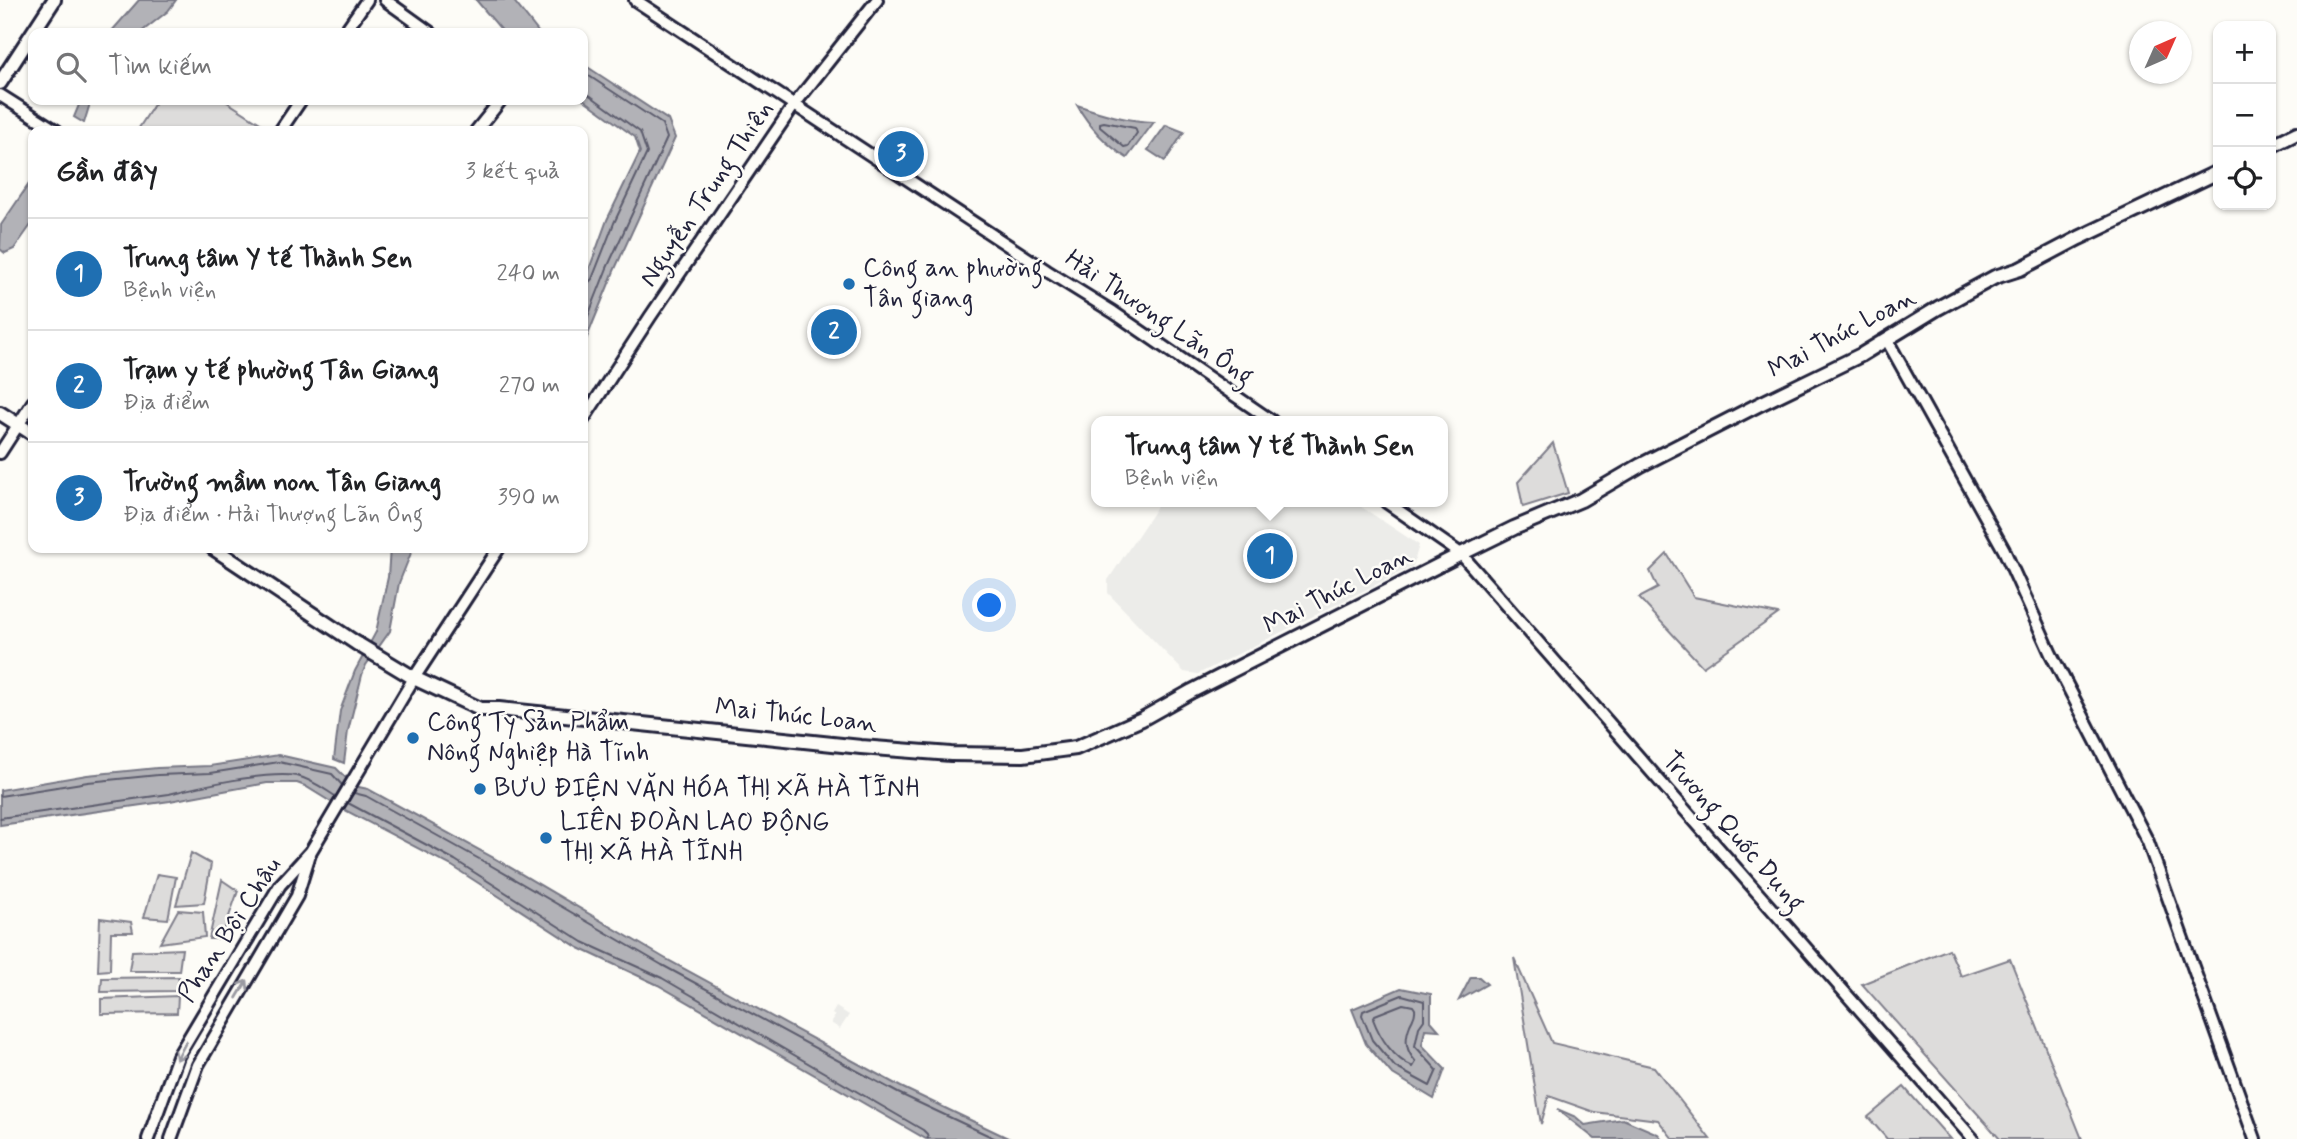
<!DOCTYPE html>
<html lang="vi">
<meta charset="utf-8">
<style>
:root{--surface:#fff;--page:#f2f2f2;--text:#202124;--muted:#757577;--line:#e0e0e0;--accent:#1f6fb2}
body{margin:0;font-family:Mynerve,sans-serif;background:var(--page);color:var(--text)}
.controls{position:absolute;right:21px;top:21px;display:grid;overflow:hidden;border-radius:14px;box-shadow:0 2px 5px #0004}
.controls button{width:63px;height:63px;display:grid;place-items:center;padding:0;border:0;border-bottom:2px solid var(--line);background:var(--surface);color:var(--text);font:35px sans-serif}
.compass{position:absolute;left:2129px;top:21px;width:63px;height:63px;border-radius:50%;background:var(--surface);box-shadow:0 2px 5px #0004;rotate:45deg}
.you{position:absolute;left:990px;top:606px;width:24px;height:24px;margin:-18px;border:5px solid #fff;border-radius:50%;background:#1a73e8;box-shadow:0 0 0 10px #1a73e833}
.badge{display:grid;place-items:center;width:46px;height:46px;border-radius:50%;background:var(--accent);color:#fff;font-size:23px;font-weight:700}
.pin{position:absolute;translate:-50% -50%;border:4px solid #fff;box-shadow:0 2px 7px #0006}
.popup{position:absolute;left:1091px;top:416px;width:357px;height:91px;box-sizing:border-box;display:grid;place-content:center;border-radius:14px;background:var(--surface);filter:drop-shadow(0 2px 5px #0005);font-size:23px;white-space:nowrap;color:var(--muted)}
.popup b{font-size:26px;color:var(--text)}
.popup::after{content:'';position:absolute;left:50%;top:100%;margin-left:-14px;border:14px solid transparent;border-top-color:var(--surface)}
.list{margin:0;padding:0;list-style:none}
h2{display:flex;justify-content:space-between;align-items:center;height:91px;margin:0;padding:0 28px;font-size:30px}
h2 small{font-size:23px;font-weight:400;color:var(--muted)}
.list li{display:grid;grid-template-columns:46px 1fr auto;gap:21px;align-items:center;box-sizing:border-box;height:112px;padding:0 28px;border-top:2px solid var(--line)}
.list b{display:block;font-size:26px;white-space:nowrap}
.list p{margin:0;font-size:23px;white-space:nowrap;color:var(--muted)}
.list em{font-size:23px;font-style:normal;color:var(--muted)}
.icon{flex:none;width:38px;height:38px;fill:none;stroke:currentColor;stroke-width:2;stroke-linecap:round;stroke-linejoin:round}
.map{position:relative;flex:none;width:2297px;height:1139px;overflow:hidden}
.search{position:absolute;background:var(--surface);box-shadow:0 2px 5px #0004;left:28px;top:28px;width:560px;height:77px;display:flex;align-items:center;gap:18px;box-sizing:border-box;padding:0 24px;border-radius:14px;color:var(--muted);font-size:26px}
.panel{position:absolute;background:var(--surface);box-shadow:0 2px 5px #0004;left:28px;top:126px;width:560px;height:427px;border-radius:14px}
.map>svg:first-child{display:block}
</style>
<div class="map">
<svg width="2297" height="1139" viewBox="0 0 2297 1139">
<rect width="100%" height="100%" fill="#fdfcf7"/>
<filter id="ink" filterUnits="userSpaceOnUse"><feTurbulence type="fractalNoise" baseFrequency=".0143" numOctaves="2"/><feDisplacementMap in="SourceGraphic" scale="14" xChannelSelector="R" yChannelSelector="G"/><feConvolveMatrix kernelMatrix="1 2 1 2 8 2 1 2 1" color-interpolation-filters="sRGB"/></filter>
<g filter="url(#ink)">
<g fill="#ecece9">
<polygon points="1160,502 1354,502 1419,545 1413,566 1198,674 1184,672 1108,593 1108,580"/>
<polygon points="836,1007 849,1015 840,1029 831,1023 835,1016 832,1014"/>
</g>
<g fill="#dddcdb" stroke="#807f8b" stroke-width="2">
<polygon points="157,100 224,100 271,130 137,131"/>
<polygon points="1553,443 1568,493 1523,507 1518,482"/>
<polygon points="1667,554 1694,597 1778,614 1703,667 1639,598 1658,588 1650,571"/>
<polygon points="191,853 211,864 204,903 176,905"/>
<polygon points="157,874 176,877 168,919 144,917"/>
<polygon points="222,880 238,891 221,939 209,939"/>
<polygon points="178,910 203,912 205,937 160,943"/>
<polygon points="100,918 131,922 133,932 111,932 110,970 98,971"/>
<polygon points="182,949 179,971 129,971 132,951"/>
<polygon points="1949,949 1961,976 2010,959 2082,1139 2000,1139 1862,984"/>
<polygon points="1514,958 1552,1043 1654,1067 1710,1139 1673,1139 1658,1120 1594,1112 1549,1096 1541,1124"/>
<polygon points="179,977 178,991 101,992 102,978"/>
<polygon points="178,996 177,1013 101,1014 101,999"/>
<polygon points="1904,1087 1950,1139 1887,1139 1868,1117"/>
</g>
<g fill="#b2b2b7" stroke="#787885" stroke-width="2">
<polygon points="139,0 176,0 168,11 140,33 110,33"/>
<polygon points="476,0 513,0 539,33 504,33"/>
<polygon points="583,64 668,120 675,138 614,271 583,347 583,286 607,220 640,152 635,137 583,99"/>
<polygon points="81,100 91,100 84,123 74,117"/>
<path d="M1077,105C1103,114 1127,121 1154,122L1127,158C1105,144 1090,128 1077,105Z"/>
<polygon points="1166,125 1184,132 1165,161 1148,150"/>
<polygon points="33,178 33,222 14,249 5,253 0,249 1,225"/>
<polygon points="390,548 413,548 399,583 390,631 366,665 362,675 348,731 344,763 334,759 340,711 355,671 376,632 388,577"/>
<polygon points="279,755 336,768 354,786 368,789 494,858 666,959 901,1087 1010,1139 926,1139 658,985 579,948 452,866 339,807 305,786 297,783 267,783 170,801 0,825 0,790 87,775 157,768 210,766"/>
<polygon points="1471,977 1479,977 1487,984 1459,1000"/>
<polygon points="1401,988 1431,994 1431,1021 1439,1030 1425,1029 1422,1045 1445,1069 1434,1099 1391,1073 1366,1044 1352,1009"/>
<polygon points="1557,1109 1576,1117 1585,1125 1623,1119 1658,1134 1662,1139 1595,1139"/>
</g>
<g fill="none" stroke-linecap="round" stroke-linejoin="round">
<g stroke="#5c5c6d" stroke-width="2">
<polyline points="583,72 662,124 667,138 607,268 583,329"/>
<polyline points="583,93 588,94 640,132 647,153 614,223 592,279 588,283 583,284"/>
<polygon points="1104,122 1135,128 1137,133 1128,146 1124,147 1100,127 1100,123"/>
<polyline points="354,793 366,796 490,865 662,965 898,1093 996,1139"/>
<polyline points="0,796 88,782 158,775 211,773 279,762 332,774 342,785"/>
<polyline points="348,803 455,860 583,942 662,978 923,1130 927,1134 928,1139"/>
<path d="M0,818L169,794C200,786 267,771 297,776C311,779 324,789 335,796"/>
<polygon points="1402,995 1424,1001 1424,1020 1419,1027 1415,1046 1437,1070 1430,1086 1395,1067 1372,1040 1362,1015 1363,1011"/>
<path d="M1403,1004L1413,1006L1415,1009C1416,1016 1413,1018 1410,1025C1404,1040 1406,1051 1416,1062L1413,1067C1394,1059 1380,1038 1373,1019L1375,1015Z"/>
</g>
<g stroke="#22223b" stroke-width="16">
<g id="tertiary">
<polyline points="385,0 431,33"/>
<polyline points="635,0 1047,271 1113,312 1272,421"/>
<polyline points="344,33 367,0"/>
<polyline points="0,95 57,131"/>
<polyline points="280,131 301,100"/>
<polyline points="476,131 501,100"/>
<polyline points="1887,340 2004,550 2051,654 2148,842 2255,1139"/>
<polyline points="583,420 650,317 794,105 877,0"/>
<polyline points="0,453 33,402"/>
<polyline points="1386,502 1461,554 1973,1139"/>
<polyline points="148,1139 178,1056 280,885 311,851 414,678 499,548"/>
<polyline points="171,1139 198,1065 297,896 310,854"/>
</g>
</g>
<g stroke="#22223b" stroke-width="18">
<g id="secondary">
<polyline points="0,83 54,0"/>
<polyline points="2271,146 2297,133"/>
<polyline points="0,413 33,434"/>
<polyline points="213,548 356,643 414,678 480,709 499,709 861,747 951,754 1023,755 1076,748 1142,719 1192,691 1461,554 1514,528 1581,500 1641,465 1758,405 1861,355 1938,308 1995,277 2020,269 2079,238 2218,172"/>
</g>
</g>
<use href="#tertiary" stroke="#fdfcf7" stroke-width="10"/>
<use href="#secondary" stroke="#fdfcf7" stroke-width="12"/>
</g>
<defs><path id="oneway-shaft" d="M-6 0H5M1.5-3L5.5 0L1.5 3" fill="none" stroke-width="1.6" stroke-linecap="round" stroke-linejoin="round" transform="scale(1.75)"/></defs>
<g stroke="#9a9aa2">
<use href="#oneway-shaft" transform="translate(242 989) rotate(-59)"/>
<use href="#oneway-shaft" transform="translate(181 1051) rotate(118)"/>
</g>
</g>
<g fill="#1f6fb2" stroke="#fdfcf7" stroke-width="2.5">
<circle cx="849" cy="284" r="7"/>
<circle cx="413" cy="738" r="7"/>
<circle cx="480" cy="789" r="7"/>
<circle cx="546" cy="838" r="7"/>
</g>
<g text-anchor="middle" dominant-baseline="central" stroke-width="5" stroke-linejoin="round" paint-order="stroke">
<g font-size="26" fill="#22223b" stroke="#fdfcf7">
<text transform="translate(707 194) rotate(-56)">Nguyễn Trung Thiên</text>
<text transform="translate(1159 318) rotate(34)">Hải Thượng Lãn Ông</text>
<text transform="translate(1842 334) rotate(-28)">Mai Thúc Loan</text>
<text transform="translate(1338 591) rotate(-27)">Mai Thúc Loan</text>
<text transform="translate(796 716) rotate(6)">Mai Thúc Loan</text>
<text transform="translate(1733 832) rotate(49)">Trương Quốc Dụng</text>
<text transform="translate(230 930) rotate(-57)">Phan Bội Châu</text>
</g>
<g font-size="26" fill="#22223b" stroke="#fdfcf7" text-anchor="start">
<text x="863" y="269">Công an phường<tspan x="863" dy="30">Tân giang</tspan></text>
<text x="427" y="723">Công Ty Sản Phẩm<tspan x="427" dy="30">Nông Nghiệp Hà Tĩnh</tspan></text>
<text x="494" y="789">BƯU ĐIỆN VĂN HÓA THỊ XÃ HÀ TĨNH</text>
<text x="560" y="823">LIÊN ĐOÀN LAO ĐỘNG<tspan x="560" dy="30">THỊ XÃ HÀ TĨNH</tspan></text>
</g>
</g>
</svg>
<div class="controls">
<button>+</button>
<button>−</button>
<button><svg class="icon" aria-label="locate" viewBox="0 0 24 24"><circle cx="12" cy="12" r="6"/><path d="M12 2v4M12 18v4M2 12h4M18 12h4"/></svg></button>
</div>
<svg class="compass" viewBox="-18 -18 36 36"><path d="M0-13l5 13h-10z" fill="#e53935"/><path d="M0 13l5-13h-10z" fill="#757577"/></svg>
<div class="you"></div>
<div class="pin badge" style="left:1270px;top:556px">1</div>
<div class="popup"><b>Trung tâm Y tế Thành Sen</b>Bệnh viện</div>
<div class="pin badge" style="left:834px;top:332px">2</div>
<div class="pin badge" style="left:901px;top:154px">3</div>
<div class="search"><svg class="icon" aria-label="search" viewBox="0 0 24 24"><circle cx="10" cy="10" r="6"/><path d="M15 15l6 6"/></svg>Tìm kiếm</div>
<section class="panel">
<h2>Gần đây<small>3 kết quả</small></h2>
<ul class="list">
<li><span class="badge">1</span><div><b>Trung tâm Y tế Thành Sen</b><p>Bệnh viện</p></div><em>240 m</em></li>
<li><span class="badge">2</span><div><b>Trạm y tế phường Tân Giang</b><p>Địa điểm</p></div><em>270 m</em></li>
<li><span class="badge">3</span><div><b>Trường mầm non Tân Giang</b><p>Địa điểm · Hải Thượng Lãn Ông</p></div><em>390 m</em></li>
</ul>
</section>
</div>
